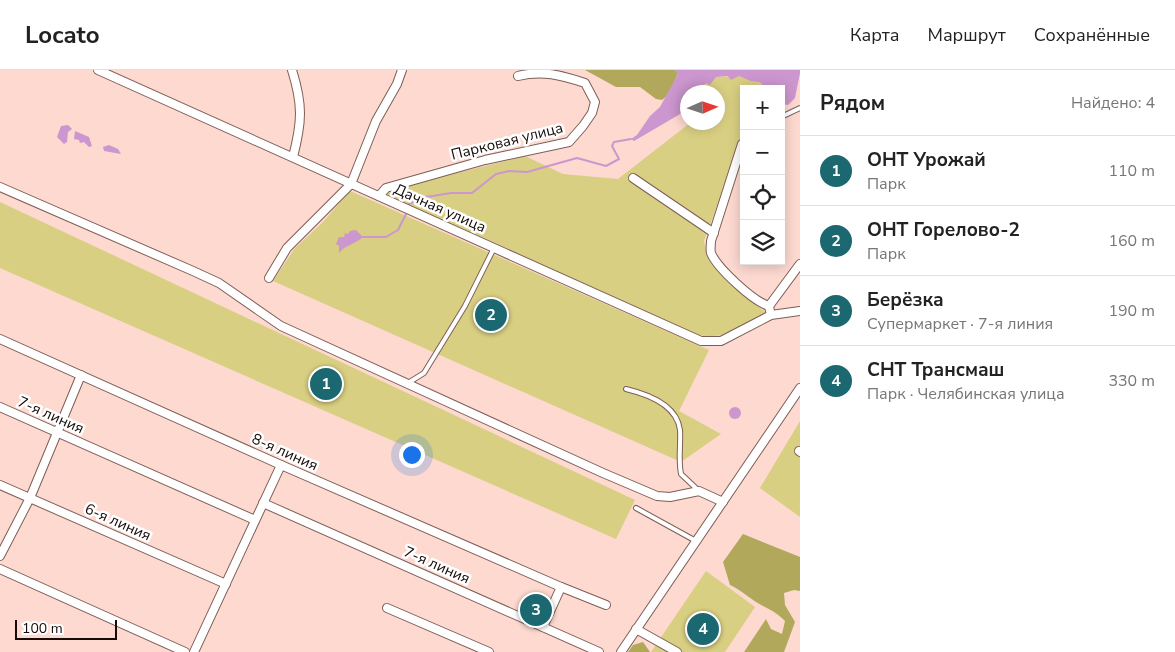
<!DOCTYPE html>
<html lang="ru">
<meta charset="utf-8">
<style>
:root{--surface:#fff;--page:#f6f6f6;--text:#222;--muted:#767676;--line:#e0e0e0;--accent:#1c6870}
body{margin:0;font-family:"Nunito Sans",sans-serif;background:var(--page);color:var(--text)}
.controls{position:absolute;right:15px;top:15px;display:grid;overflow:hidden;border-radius:0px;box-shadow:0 2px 12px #0003}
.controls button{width:45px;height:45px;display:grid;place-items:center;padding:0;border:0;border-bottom:1px solid var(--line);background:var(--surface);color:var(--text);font:25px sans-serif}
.compass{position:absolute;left:680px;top:15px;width:45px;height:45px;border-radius:50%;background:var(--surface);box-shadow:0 2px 12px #0003;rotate:87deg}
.scale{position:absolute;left:15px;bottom:12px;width:102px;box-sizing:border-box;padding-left:5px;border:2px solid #160b08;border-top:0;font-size:14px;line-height:18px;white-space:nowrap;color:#160b08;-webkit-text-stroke:4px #fff;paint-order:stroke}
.you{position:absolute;left:411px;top:384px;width:18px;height:18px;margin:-12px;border:4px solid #fff;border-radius:50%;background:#1a73e8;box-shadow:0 0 0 8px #1a73e833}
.badge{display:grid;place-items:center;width:32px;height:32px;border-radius:50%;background:var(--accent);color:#fff;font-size:16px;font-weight:700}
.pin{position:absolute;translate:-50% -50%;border:2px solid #fff;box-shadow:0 1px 5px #0006}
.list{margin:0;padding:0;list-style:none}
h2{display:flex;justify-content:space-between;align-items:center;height:65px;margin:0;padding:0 20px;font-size:21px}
h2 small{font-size:16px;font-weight:400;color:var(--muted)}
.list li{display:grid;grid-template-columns:32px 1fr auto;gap:15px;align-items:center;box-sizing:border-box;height:70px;padding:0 20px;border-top:1px solid var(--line)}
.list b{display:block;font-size:19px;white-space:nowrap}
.list p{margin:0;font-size:16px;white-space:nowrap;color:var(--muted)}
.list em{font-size:16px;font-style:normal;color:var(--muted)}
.icon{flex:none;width:28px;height:28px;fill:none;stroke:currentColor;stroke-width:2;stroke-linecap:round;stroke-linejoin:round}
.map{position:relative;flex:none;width:800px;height:582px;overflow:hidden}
header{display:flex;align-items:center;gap:30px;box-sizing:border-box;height:70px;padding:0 25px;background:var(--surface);border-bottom:1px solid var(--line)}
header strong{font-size:24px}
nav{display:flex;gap:28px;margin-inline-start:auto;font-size:18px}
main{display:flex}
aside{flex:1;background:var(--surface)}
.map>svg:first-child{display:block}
</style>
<header>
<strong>Locato</strong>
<nav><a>Карта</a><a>Маршрут</a><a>Сохранённые</a></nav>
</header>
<main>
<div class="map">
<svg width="800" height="582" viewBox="0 0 800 582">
<rect width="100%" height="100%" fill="#fdd9d0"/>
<g fill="#d8cf82">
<path d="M739,6L760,12L766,19H744V64L704,171C711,204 742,222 766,243C742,257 726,270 697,265L482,167L384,125L390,120L525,86L563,104L618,109L690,53L718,52V22L698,21L706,13L710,14L716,7Z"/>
<polygon points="350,121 709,280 679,341 721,364 681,392 273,211 295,178 322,153"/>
<polygon points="0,132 635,430 616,469 0,198"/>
<polygon points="800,351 800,447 760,418"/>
<polygon points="706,501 755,537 725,582 651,582"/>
</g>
<g fill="#b1a85b">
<polygon points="585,0 675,0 678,3 669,24 662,30 656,29 640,17 616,17"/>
<path d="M743,464L800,487V521L794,520L784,523L785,535L795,552L784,582H744L766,549L771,559L782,564L785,551C778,544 773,541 765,537C752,531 743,521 730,515L723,492Z"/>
<polygon points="643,572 650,582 628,582 633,575"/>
</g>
<g fill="#cc96ce">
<polygon points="675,0 800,0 800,3 795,28 788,35 781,34 781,19 766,19 760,12 751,11 739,6 731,10 728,6 716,7 710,15 706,13 698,22 688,22 687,40 634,71 631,69 637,65 650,46 660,37 678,4"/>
<polygon points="68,55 72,59 68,62 67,72 64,74 57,67 61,56"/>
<polygon points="75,61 89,67 92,76 89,77 84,72 80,73 79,70 74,69"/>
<polygon points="109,75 118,79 121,84 104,81 103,77"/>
<path d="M356,160L363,167C356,174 345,175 339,183V176L336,174L339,167H344L345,163L348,164L350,161Z"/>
<circle cx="735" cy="343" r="6"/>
</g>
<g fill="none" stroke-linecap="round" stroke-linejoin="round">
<g stroke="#cc96ce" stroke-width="2">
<polyline points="409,134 420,128 451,123 472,123 496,104 509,101 527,102 577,88 606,96 619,89 612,76 614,72 631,69"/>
<polyline points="363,167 386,167 398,160 406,144"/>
</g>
<g stroke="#7d5e56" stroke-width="6">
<g id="service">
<polyline points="781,47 800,38"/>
<polyline points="408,313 424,303 465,236 494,178"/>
<path d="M626,319C647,324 677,335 680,360C681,374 678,389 681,404L699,421"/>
<polyline points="636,438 696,471"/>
</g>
</g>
<g stroke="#7d5e56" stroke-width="10">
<g id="minor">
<polyline points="98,0 701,271 721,271 771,245 800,241"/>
<path d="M292,0C303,35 302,52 293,87"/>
<path d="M742,74L711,171C711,175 710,179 711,183C717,198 754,232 769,236"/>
<polyline points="633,108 714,163"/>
<polyline points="0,117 193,201 219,213 281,256 603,403 657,426 670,427 699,421 723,432"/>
<path d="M379,126L386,118L485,90L569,72L583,56L592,43L595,32L585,13C561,5 542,0 518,6"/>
<polyline points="269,208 287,178 351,114 376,51 397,14 402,0"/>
<polyline points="770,241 769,236 800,194"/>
<polyline points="0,269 281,395 561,517 543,557"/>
<polyline points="0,337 255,450"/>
<polyline points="799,381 800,382"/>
<polyline points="0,415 226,514"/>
<polyline points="263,433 599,582"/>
<polyline points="0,486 30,428 81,305"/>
<polyline points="0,499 185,582"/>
<polyline points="561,517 606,535"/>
<polyline points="387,538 489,582"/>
<polyline points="636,559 677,582"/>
<polyline points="194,582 281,395"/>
<polyline points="621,582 800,318"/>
</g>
</g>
<use href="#service" stroke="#fff" stroke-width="4"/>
<use href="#minor" stroke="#fff" stroke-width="8"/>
</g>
<g text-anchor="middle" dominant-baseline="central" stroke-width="5" stroke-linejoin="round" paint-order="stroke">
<g font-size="15" fill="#160b08" stroke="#fff">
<text transform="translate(507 71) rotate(-14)">Парковая улица</text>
<text transform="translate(440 138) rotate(24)">Дачная улица</text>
<text transform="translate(51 345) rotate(24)">7-я линия</text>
<text transform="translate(285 382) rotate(24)">8-я линия</text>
<text transform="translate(118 452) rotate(24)">6-я линия</text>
<text transform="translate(437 495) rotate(24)">7-я линия</text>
</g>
</g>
</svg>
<div class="controls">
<button>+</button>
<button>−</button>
<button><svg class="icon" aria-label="locate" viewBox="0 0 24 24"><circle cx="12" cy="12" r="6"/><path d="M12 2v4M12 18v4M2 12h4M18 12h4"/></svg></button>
<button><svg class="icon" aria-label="layers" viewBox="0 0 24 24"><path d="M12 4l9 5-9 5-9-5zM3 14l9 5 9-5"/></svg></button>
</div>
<svg class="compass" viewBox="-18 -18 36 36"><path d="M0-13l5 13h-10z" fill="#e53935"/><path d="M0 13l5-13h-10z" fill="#767676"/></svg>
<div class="scale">100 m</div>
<div class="you"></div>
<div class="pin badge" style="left:326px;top:314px">1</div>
<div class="pin badge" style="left:491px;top:245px">2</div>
<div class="pin badge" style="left:536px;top:540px">3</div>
<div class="pin badge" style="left:703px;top:559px">4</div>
</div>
<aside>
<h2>Рядом<small>Найдено: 4</small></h2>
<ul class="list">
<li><span class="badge">1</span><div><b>ОНТ Урожай</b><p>Парк</p></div><em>110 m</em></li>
<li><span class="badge">2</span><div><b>ОНТ Горелово-2</b><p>Парк</p></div><em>160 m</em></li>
<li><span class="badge">3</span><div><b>Берёзка</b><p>Супермаркет · 7-я линия</p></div><em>190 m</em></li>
<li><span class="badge">4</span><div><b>СНТ Трансмаш</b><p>Парк · Челябинская улица</p></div><em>330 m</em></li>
</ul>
</aside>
</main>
